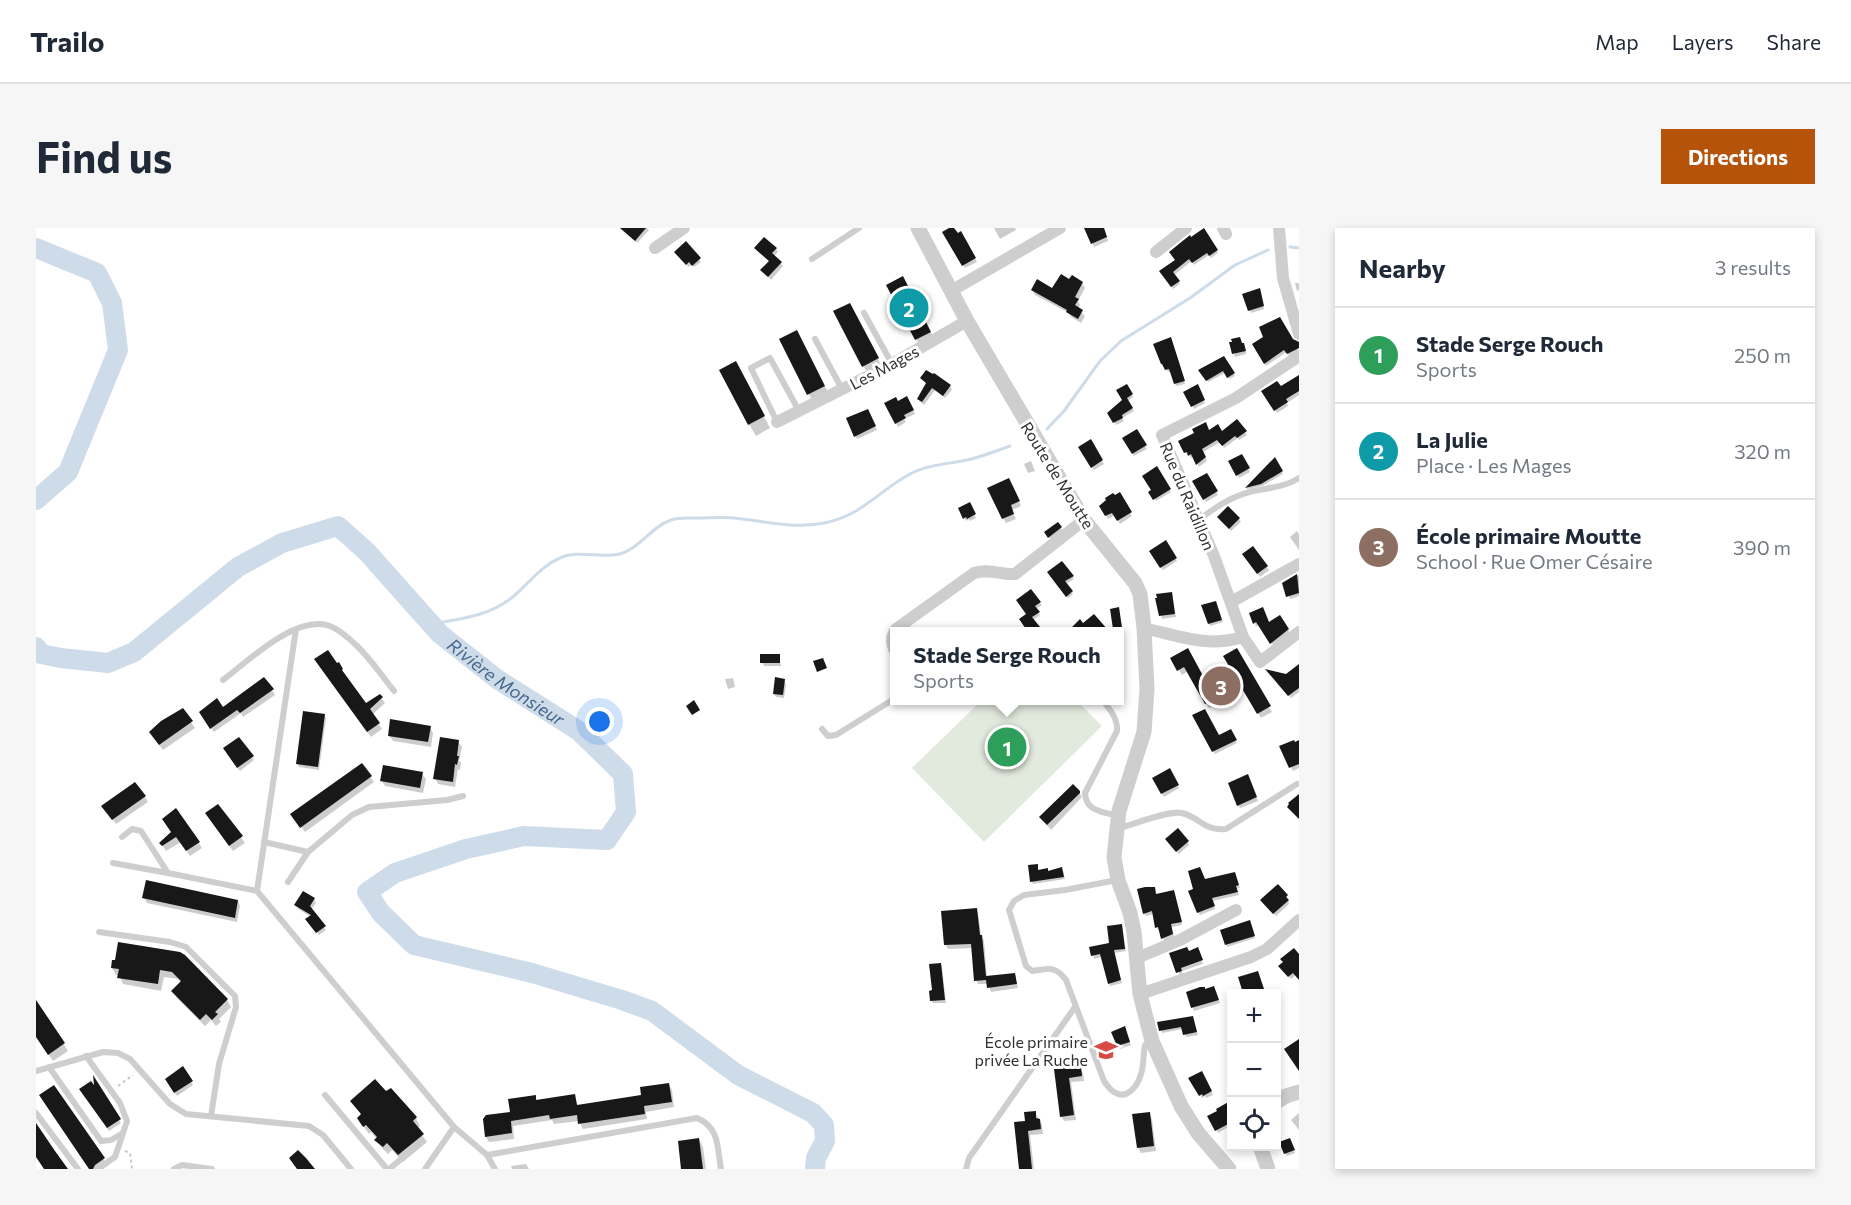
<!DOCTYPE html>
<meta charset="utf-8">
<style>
:root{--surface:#fff;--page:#f6f6f7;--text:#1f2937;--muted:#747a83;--line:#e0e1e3;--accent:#b45309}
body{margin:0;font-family:Commissioner,sans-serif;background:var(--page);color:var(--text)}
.controls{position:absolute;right:18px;bottom:18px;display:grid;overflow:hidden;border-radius:0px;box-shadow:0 3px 9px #0003}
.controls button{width:54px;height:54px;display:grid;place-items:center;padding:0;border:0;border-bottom:2px solid var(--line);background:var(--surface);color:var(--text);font:30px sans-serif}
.you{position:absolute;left:564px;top:494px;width:21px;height:21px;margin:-15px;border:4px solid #fff;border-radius:50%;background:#1a73e8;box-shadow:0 0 0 9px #1a73e833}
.badge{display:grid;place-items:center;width:39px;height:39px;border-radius:50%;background:var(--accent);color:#fff;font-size:20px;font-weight:700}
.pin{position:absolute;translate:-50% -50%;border:3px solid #fff;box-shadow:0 2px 6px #0006}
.popup{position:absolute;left:854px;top:399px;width:234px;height:78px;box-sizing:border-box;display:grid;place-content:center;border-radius:0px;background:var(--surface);filter:drop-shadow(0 2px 4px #0005);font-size:20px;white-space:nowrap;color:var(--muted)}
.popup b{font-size:22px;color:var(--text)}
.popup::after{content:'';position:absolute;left:50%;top:100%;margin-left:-12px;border:12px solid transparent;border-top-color:var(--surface)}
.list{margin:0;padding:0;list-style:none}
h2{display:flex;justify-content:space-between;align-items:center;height:78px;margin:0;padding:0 24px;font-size:26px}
h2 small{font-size:20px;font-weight:400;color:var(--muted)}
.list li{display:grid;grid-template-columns:39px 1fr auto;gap:18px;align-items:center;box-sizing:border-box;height:96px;padding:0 24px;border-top:2px solid var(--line)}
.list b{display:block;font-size:22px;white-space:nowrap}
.list p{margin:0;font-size:20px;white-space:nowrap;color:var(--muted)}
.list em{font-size:20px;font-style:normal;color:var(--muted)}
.icon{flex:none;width:33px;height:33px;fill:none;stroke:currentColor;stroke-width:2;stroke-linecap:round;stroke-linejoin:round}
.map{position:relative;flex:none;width:1263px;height:941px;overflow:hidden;border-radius:0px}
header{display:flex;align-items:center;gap:36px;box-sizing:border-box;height:84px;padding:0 30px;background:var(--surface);border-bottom:2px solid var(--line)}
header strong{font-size:28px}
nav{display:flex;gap:33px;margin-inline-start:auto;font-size:21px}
.intro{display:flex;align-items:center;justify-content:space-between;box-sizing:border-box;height:144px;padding:0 36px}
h1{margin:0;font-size:42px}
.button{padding:15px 27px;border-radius:0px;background:var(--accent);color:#fff;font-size:21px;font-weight:700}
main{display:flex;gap:36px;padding:0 36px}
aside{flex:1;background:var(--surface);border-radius:0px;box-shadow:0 3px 9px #0003}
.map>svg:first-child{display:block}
</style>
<header>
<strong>Trailo</strong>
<nav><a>Map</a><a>Layers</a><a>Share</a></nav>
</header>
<div class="intro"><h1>Find us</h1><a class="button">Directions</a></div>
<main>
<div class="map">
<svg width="1263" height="941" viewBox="0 0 1263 941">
<rect width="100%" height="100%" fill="#fff"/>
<polygon fill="#e2e9dd" points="946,472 1041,473 1066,498 948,614 876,540"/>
<g fill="#0003">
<polygon points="584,0 611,0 613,2 601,15"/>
<polygon points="917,0 921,7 925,5 941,34 929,40 908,5"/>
<polygon points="958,0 979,0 980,2 964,11"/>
<polygon points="1049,0 1068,0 1072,13 1058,19"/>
<polygon points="1168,2 1182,25 1175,30 1173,27 1158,37 1156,33 1138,47 1144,56 1137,61 1125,43 1140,33 1155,11"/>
<polygon points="650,15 665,34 658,39 656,36 653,39 641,27"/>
<polygon points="740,21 742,24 738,28 747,38 735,52 726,42 734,34 722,23"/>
<polygon points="1034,53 1046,55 1049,60 1042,73 1044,77 1042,81 1049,88 1045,95 1035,89 1033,85 999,67 996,62 1017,62"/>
<polygon points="1259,55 1263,55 1263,62 1261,63"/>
<polygon points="873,62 901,116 887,123 880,111"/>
<polygon points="1225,64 1228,81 1215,85 1208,66"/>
<polygon points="799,84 820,89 848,143 834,150"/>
<polygon points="1136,113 1149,156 1140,158 1135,143 1132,144 1129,137"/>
<polygon points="1256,113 1263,115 1263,119 1261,120 1263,123 1253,128 1251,124 1230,138 1218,117"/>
<polygon points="1195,115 1206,117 1209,120 1210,126 1199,129"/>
<polygon points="767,116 795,170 779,178 773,166"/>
<polygon points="1188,130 1199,148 1193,151 1189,145 1172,154 1164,143"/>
<polygon points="706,147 734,200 720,208 713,196"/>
<polygon points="1263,149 1263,167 1251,175 1252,178 1241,185 1227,164 1245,160"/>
<polygon points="886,151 914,158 916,162 909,170 899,162 888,177 882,171 891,156"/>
<polygon points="1091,158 1097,169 1092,173 1098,183 1086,190 1088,193 1080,197 1073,185 1088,173"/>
<polygon points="1161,158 1169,175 1158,181 1149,164"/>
<polygon points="871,170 879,186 868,191 870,194 862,199 850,176 861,175"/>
<polygon points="832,183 841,202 821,211 812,191"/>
<polygon points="1201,193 1211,207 1203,212 1202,210 1188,220 1184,214 1167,224 1171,233 1163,239 1158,228 1155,230 1153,226 1151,227 1144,213 1173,204 1186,205"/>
<polygon points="1100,203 1111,221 1098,228 1088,210"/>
<polygon points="1054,213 1068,236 1058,242 1044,219"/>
<polygon points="1206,228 1214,244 1203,250 1194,234"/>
<polygon points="1239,231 1247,246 1226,258 1211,261 1211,260"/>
<polygon points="995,233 999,243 992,245 988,236"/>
<polygon points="1121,240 1135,264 1120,273 1114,264 1117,262"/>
<polygon points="1171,247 1182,267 1170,274 1158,254"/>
<polygon points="975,257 985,278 976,282 980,291 970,295 967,290"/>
<polygon points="1084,266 1096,288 1084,296 1079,287 1072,291 1065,278"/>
<polygon points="933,276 940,290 934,293 933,291 930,293 924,281"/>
<polygon points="1203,291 1205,294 1195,303 1184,292"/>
<polygon points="1025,300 1026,302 1015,312 1010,304"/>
<polygon points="1261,303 1263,306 1263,322 1254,309"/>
<polygon points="1129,314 1141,333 1127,342 1115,323"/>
<polygon points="1217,320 1233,342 1224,349 1208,326"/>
<polygon points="1014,347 1036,348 1038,351 1030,356 1037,366 1032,370"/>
<polygon points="1263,347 1263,368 1254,371 1248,356"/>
<polygon points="1136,365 1140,389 1126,391 1121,371"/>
<polygon points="982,372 1004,375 1006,377 1000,381 1004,387 997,392"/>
<polygon points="1181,377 1187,394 1174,398 1173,395"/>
<polygon points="1082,381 1087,403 1080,404 1078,401"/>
<polygon points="1215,386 1233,396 1244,389 1254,405 1237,417 1223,397 1220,398"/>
<polygon points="1057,388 1072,404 1034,404 1047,397"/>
<polygon points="1152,422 1181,476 1173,480 1152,443 1146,447 1136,431"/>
<polygon points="1200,422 1236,484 1225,490 1189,429"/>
<polygon points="743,428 745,438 728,438 726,434"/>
<polygon points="283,437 329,477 344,468 349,475 336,487 346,501 335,509"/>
<polygon points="1263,438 1263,464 1255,470 1233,443 1251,448"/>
<polygon points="697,450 699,459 692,461 689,451"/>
<polygon points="748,453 750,456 748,470 740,469 738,466"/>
<polygon points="236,462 239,467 207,489 205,485 178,504 167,489"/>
<polygon points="1049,472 1060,472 1054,478"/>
<polygon points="146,482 159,500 127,522 118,510"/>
<polygon points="288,487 290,490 283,542 263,539 262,536"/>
<polygon points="1158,488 1183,509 1194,503 1201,515 1179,526"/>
<polygon points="394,499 397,505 395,519 357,513 353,507"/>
<polygon points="203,511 218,532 204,543 190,524"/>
<polygon points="422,514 426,519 423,533 425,535 424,542 422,541 419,559 402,556 399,550"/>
<polygon points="1263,514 1263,540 1257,543 1245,519"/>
<polygon points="326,537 338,554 269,604 260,591"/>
<polygon points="1133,542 1143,560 1128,569 1118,551"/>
<polygon points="386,546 390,551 387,565 349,558 346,553"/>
<polygon points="1213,552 1222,573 1204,580 1202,577"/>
<polygon points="1043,564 1046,569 1015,602 1004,589"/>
<polygon points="109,569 112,574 80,596 71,583"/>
<polygon points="182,578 209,615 197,623 174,591"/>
<polygon points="137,604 162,614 166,620 154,628 145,614 130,623 125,615"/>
<polygon points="1152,614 1153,617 1143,626 1133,615"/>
<polygon points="1001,637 1003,643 1027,643 1029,651 997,656 996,654"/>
<polygon points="1200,649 1204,660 1200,661 1203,667 1176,673 1179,681 1164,687 1162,684 1168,653"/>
<polygon points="1242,658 1251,668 1253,676 1240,688 1227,675"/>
<polygon points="1118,661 1121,667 1138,664 1146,697 1136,699 1138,709 1128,713 1125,701 1122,702 1121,699 1118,686 1110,688 1108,685"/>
<polygon points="108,670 202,673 204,678 201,694 111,675"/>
<polygon points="278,671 280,675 275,682 290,702 283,707 273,695 275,689 262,681 260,677"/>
<polygon points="940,681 942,685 945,707 948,713 951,749 979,747 982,760 955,764 952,756 942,756 940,752 937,720 912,721 909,716"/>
<polygon points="1215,696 1219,710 1191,719 1186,703"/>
<polygon points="1086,698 1090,723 1078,725 1086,755 1074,758 1066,729 1058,731 1055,721 1074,716"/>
<polygon points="1153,724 1163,724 1167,736 1146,743 1147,747 1144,748 1135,726"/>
<polygon points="1263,727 1263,747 1260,747 1255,751 1246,741"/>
<polygon points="148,728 191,772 195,779 183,791 185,794 180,798 175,792 169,798 141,770 137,763 145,755 142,751 128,749 125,763 87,756 83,747 80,747 76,740"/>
<polygon points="905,736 906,739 910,775 897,775 895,772"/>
<polygon points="1223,748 1229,764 1209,766 1204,750"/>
<polygon points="1169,763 1180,763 1184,775 1158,783 1152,765"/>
<polygon points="0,773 32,823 17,833 0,808"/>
<polygon points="1157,789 1162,807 1150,809 1147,801 1126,805 1125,802"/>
<polygon points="1090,804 1095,817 1084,821 1082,818"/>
<polygon points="1040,831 1043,840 1047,845 1048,853 1035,854 1040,892 1028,893 1025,888 1031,842"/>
<polygon points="146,840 157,857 141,868 130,851"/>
<polygon points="1166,845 1177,867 1170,870 1169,868 1166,870 1154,851"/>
<polygon points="59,854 85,895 73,903 45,861 60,863"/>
<polygon points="633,856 636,862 638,879 610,884 611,891 547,901 543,893 518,896 516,892 477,898 478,911 453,914 450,909 448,891 476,885 499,869 502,873 538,868 542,878 607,868"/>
<polygon points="18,859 70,935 61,941 54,941"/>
<polygon points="350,866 380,890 384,898 381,900 391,914 367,934 356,922 352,926 345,919 340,912 341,911 335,904 333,906 327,898 326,887 316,873"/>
<polygon points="1196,880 1196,897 1182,905 1173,889"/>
<polygon points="999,884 1006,897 1007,906 994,907 998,941 985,941 991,894"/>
<polygon points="1113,885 1116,891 1120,923 1105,925 1102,919"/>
<polygon points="1263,885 1263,902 1255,892"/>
<polygon points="663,911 667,919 670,941 646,941"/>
<polygon points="1255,915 1259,925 1251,928 1249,925"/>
<polygon points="490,936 493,941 476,941 475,938"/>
</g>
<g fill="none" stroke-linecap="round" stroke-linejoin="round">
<g stroke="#cedcea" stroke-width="3">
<polyline points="1254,19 1263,20"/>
<polyline points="1011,201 1028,183 1064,133 1085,113 1154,70 1199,37 1232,22"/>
<path d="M395,396C425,391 455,388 479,367C494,354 505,338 524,330C543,321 566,332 587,325C606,318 615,299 635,292C642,289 653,290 662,290C674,290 686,289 698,290C728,293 758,301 788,295C827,287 841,264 874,246C890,237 912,236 931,232C945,229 960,223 974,218"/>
</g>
<g stroke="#cedcea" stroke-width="20">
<polyline points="0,20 61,45 76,75 82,122 32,244 0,272"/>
<path id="s1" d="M0,419L5,426L25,430L72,435L98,424L202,339L246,315L302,298L331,324L404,406L461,451L543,503L587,546L590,584L571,612L488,608L430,621L359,645L331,664L345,685L378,717L496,745L586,772L616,783L702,847L777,885L788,897L789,913L780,930L779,941"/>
</g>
</g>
<g fill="#181818">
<polygon points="584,0 610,0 599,13"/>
<polygon points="913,0 918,0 922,5 925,3 940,30 926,38 906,4"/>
<polygon points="1048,0 1068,0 1071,9 1055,16"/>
<polygon points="1168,0 1182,22 1173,28 1171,25 1156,35 1153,31 1137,44 1144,53 1135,59 1123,43 1139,32 1133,24 1154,7 1155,9"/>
<polygon points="728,9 741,20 736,25 746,34 732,49 724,42 733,33 718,20"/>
<polygon points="650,13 665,30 656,38 653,34 650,37 638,24"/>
<polygon points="1025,46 1033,51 1036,47 1047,54 1039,69 1043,71 1039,77 1047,82 1042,91 1030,84 1031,82 995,62 1001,51 1016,60"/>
<polygon points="867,48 895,104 879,112 850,57"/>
<polygon points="1224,60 1228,78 1212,83 1206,66"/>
<polygon points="814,75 843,130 826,139 797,83"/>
<polygon points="1244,89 1257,111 1263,114 1263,120 1251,126 1248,122 1228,136 1216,116 1227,109 1223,99"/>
<polygon points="761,102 789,158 771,167 743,111"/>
<polygon points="1135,109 1149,153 1138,156 1133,141 1129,142 1126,136 1125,136 1117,116"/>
<polygon points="1204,109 1206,115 1208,115 1210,123 1196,126 1193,114 1196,114 1195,111"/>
<polygon points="1188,128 1199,145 1191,150 1187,143 1170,153 1162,142"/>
<polygon points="700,133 729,188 712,197 683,142"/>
<polygon points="890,142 897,146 898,145 915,157 907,168 896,160 886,174 881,171 890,155 884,150"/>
<polygon points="1263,147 1263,163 1250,171 1252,174 1238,183 1225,163 1241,153 1245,158"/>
<polygon points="1091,156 1097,166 1091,170 1097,180 1086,187 1087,190 1077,195 1071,185 1086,172 1080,162"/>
<polygon points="1162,156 1169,172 1155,179 1147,164"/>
<polygon points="871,168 878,182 868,187 870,190 859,196 848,175 860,169 862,173"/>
<polygon points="832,181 840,198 818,209 810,190"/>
<polygon points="1201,191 1211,203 1201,210 1199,208 1186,218 1181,212 1166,221 1170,229 1160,237 1155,226 1152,228 1151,224 1148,225 1142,213 1158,205 1156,201 1170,194 1173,202 1182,196 1186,203"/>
<polygon points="1101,201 1111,217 1096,226 1086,210"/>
<polygon points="1055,211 1067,232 1055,240 1042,219"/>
<polygon points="1206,226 1214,240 1200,248 1192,233"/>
<polygon points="1239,229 1247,243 1225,256 1209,260"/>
<polygon points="1121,238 1135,261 1117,272 1112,264 1115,262 1106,248"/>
<polygon points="1171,245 1182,263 1167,272 1156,253"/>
<polygon points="973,250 984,273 975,277 978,286 966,291 951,260"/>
<polygon points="1084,264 1096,284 1081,293 1076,285 1069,288 1063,278 1070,272 1069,270 1077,265 1079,267"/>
<polygon points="934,274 940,286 931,291 930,289 927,291 922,280"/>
<polygon points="1192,278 1204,290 1193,301 1181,289"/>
<polygon points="1022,294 1026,299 1012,310 1008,304"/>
<polygon points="1130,312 1141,330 1124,340 1113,323"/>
<polygon points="1217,318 1232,338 1221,346 1206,326"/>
<polygon points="1026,333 1038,348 1029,353 1037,363 1030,369 1011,344"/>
<polygon points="1261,346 1263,365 1250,369 1246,355"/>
<polygon points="995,361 1005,374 999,378 1004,384 996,389 1008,404 992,404 983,391 990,386 980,372"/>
<polygon points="1136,364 1139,386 1123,388 1119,370 1121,370 1120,366"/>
<polygon points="1180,373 1186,392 1172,396 1165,377"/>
<polygon points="1083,379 1086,400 1077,401 1074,381"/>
<polygon points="1227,379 1233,394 1244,387 1253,401 1234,416 1220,394 1217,396 1213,385"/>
<polygon points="1058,386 1072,402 1031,404 1044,391 1047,395"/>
<polygon points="1152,420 1179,470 1169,476 1148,439 1141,443 1134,430"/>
<polygon points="1201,420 1235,478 1221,486 1187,428"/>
<polygon points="292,422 301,435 303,434 307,441 306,442 330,475 344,466 347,469 334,481 344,495 331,504 278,431"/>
<rect x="724" y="426" width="20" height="9"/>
<polygon points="787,430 791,440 781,444 777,433"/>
<polygon points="1263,436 1263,460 1252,468 1229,441 1250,446"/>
<polygon points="228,449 238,461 204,485 201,482 174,501 163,484 181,470 187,479"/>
<polygon points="739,449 749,451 747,467 737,466"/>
<polygon points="658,472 664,482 656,487 650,478"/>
<polygon points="147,480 157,493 123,517 113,504 125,493"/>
<polygon points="1169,481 1183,507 1195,501 1201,512 1176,524 1156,487"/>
<polygon points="267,483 289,486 282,539 260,536"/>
<polygon points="354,491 395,498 392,514 352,508"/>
<polygon points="203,509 218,528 201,540 187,520"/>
<polygon points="404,509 423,512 421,528 423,528 421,537 419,536 417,554 397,551"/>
<polygon points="1258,512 1259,514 1263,512 1263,536 1253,540 1243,518"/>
<polygon points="326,535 336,548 264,600 254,586"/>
<polygon points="347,537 387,544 384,560 344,553"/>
<polygon points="1134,540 1143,557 1125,566 1116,550"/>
<polygon points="1212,546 1221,569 1201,578 1192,555"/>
<polygon points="99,554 110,568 76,592 65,578"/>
<polygon points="1037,556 1044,563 1044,565 1011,597 1003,589"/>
<polygon points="1263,566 1263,591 1251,579 1253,576 1252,575"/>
<polygon points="182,576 207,608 193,618 169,585"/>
<polygon points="140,580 164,614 150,623 140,609 126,618 123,615 135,604 126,591"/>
<polygon points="1142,600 1153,613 1140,624 1129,611"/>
<polygon points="1002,636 1002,642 1012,640 1012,643 1026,639 1028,649 994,654 992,637"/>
<polygon points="1164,639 1169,651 1199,644 1203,657 1200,658 1202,664 1176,670 1179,678 1161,685 1152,663 1157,661 1152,643"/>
<polygon points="110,652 202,672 199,690 106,670"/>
<polygon points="1242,656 1252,667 1250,669 1253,672 1237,686 1224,672"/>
<polygon points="1109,659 1119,659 1120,666 1138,662 1146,694 1135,696 1137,706 1125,711 1122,699 1119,700 1116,683 1107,686 1101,661"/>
<polygon points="267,663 279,670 274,678 290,698 280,705 269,691 275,687 258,677"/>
<polygon points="941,680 944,707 946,707 950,748 979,745 981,756 951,760 950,752 938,753 935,716 908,717 905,683"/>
<polygon points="1214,692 1219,708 1189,717 1184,702"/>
<polygon points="1086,696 1089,721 1078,722 1085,752 1072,756 1064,726 1055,728 1053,719 1073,715 1071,698"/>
<polygon points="82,714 144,724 149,727 192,771 179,784 182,786 176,792 170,786 164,792 135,763 145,753 136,744 124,742 122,756 81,750 83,741 75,740 76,732 79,732"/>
<polygon points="1151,719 1153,723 1162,719 1167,732 1145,740 1146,743 1140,745 1133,725"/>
<polygon points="1258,720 1263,726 1263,752 1257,745 1252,749 1242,738 1247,734 1244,731"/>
<polygon points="905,735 909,772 894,773 893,763 896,762 893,736"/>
<polygon points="1222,743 1228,761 1207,765 1202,749"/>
<polygon points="1178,758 1183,772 1155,780 1150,764 1164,759 1169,759 1169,761"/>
<polygon points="0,772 29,815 12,827 0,809"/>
<polygon points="1157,788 1161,804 1147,807 1145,799 1123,803 1121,794"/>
<polygon points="1089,798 1094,814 1081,818 1075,804"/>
<polygon points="1263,811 1263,843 1248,821"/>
<polygon points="1041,829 1042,839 1045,838 1046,848 1033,850 1038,887 1024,889 1018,841 1030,840 1029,830"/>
<polygon points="147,838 157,853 138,865 129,851"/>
<polygon points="1166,843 1176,863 1167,868 1166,866 1163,868 1152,850"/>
<polygon points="57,847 85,891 71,900 43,861 55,853 58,857"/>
<polygon points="339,851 350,863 355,860 381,889 377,893 388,906 362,927 351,915 347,919 338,912 341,909 330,897 327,899 321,890 325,886 314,873"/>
<polygon points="633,855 636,874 608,878 609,886 542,896 541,887 514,891 513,887 475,893 476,905 449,909 447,891 450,887 474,884 472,871 500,867 500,872 539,866 541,877 605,867 604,859"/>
<polygon points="18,857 69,930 59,937 57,941 53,941 3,867"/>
<polygon points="1196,872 1196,894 1179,903 1171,888 1181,883 1180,881"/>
<polygon points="1000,883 1000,890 1004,891 1005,901 992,903 996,941 983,941 978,894 989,893 988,884"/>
<polygon points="1114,884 1118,918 1101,920 1096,886"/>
<polygon points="0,895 19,923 32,941 8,941 0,929"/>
<polygon points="663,910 667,941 645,941 642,913"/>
<polygon points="1254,910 1259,922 1248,926 1243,914"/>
<polygon points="262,922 270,930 279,941 261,941 253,930"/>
</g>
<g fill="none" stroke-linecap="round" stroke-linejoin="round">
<g stroke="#c8c8c8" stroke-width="2" stroke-dasharray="3 3" stroke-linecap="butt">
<polyline points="82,858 97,847"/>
<polyline points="89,923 94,925 96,941"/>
</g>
<g stroke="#cecece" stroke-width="6">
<polyline points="776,31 823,0"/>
<polyline points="828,85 856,136"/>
<polyline points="779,111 806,161"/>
<polyline points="741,194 715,140 734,130 763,183"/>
<path d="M1163,292C1180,278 1196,268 1217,263C1232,260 1250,259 1263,250"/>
<path d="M187,452C212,433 260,386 294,398C302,401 314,411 320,417C334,430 346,448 358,463"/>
<path d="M1066,472C1074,481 1082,491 1081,503L1049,565C1050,584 1066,583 1081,588"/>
<polyline points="786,501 792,508 800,507 858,471"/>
<path d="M1081,601C1096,597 1132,582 1146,585C1165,590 1168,603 1190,601L1261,556"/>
<polyline points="86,609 96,601 105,603 132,645"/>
<polyline points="228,614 272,624"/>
<polyline points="77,635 132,645 221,663 418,899 451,927 459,941"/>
<path d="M1081,652L1029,662L988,667L978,673L973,682L990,738L996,743C1012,741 1019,737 1030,752L1068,853C1071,857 1074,862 1078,864C1091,873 1102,857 1105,846C1108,837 1107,827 1109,817L1116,813"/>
<polyline points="252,654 272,624 316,587 333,579 411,572 427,568"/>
<polyline points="221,663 260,401"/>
<polyline points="63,704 134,714 150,719 199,768 200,779 183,836 175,888"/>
<polyline points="50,828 84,875 91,893 79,929 62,941"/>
<polyline points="13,839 65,913 75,912 87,905"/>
<polyline points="0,843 67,824 82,825 94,831 134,876 150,886 273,898 287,907 315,941"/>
<polyline points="289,867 351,941"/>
<polyline points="0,885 42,941"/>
<path d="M451,927L661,890C684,900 681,919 685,941"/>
<polyline points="138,941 146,937 176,941"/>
<polyline points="353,941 369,928"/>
<polyline points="389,941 418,899"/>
<polyline points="930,941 933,930 1039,779"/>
</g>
<g stroke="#cecece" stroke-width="12">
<polyline points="1187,0 1190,6"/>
<polyline points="1243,0 1247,50 1263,106"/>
<polyline points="619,20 648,0"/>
<polyline points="1120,24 1150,0"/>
<polyline points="915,63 1024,0"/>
<polyline points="741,194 856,136 931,93"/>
<polyline points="1195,374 1263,336"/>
<path d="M1108,400C1143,408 1172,420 1207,409L1224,434L1263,404"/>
<polyline points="1207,409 1178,328 1126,207 1200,170 1263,128"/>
<path d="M858,421C855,414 856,407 860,401L938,345C953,340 965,347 979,346L1048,292"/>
<polyline points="1101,730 1144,712 1200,682"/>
<polyline points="1104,766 1215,729 1231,721 1263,692"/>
</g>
<g stroke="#cecece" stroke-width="15">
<polyline points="882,0 931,93 1048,292 1099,355 1104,366 1108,400 1111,461 1108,504 1083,583 1078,629 1082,652 1094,685 1098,704 1104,766 1116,813 1145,878 1162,905 1193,941"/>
<polyline points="1240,874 1250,868 1263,864"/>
<polyline points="1224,918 1232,941"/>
</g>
</g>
<defs>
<g id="school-bare" transform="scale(1.8)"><path d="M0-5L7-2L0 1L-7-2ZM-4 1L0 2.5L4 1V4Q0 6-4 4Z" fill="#d74b44" stroke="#fff" stroke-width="2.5" paint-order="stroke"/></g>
</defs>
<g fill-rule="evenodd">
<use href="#school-bare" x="1070" y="822"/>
</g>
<g text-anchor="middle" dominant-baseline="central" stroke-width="6" stroke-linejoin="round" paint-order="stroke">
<g font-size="16" fill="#313131" stroke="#fff">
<text transform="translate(848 139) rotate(-28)">Les Mages</text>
<text transform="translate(1022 247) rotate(58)">Route de Moutte</text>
<text transform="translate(1152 268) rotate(67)">Rue du Raidillon</text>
</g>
<g font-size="16" fill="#313131" stroke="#fff" text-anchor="end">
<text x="1052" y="813">École primaire<tspan x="1052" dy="18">privée La Ruche</tspan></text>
</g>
<g font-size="18" font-style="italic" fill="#45688d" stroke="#fff">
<text stroke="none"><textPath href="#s1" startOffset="578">Rivière Monsieur</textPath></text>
</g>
</g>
</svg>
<div class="controls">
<button>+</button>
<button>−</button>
<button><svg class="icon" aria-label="locate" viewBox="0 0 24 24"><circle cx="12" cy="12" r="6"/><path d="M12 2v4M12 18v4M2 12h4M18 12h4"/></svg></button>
</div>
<div class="you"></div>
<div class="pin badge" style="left:971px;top:519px;background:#2e9e5b">1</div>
<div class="popup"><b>Stade Serge Rouch</b>Sports</div>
<div class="pin badge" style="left:873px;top:80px;background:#0f9aa8">2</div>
<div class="pin badge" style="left:1185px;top:458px;background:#8d6e63">3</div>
</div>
<aside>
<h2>Nearby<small>3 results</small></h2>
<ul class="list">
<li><span class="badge" style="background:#2e9e5b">1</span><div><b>Stade Serge Rouch</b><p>Sports</p></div><em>250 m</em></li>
<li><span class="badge" style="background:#0f9aa8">2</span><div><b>La Julie</b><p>Place · Les Mages</p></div><em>320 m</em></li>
<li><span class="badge" style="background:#8d6e63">3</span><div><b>École primaire Moutte</b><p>School · Rue Omer Césaire</p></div><em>390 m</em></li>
</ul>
</aside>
</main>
